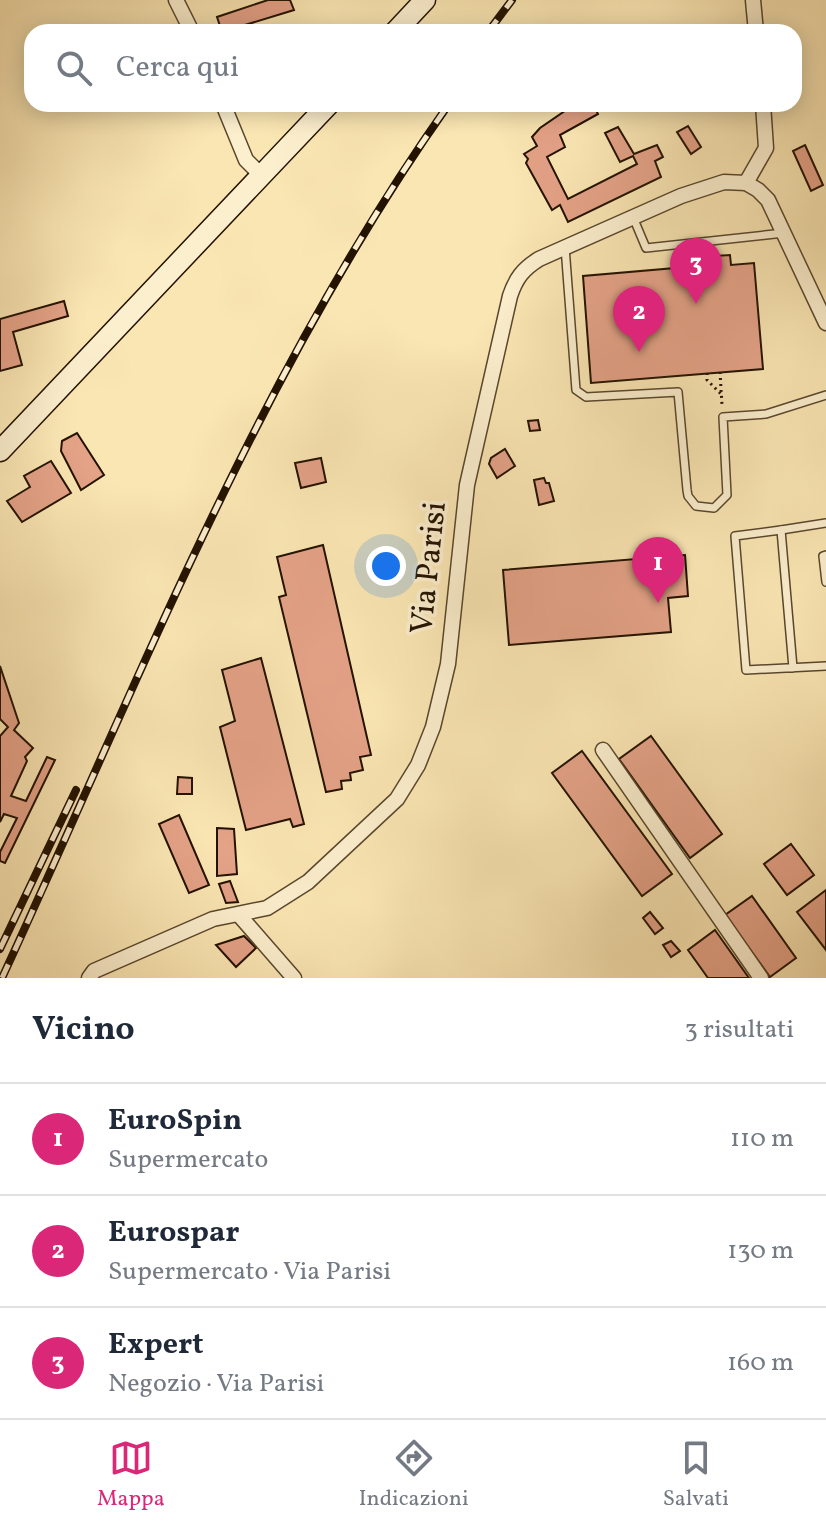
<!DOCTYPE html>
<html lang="it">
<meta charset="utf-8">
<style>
:root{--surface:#fff;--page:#f6f6f7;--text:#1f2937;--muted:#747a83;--line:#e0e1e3;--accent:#db2777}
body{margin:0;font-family:Vollkorn,serif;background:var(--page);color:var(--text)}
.you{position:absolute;left:386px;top:566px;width:28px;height:28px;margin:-20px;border:6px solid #fff;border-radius:50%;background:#1a73e8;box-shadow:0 0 0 12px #1a73e833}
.badge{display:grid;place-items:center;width:52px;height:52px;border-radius:50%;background:var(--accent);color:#fff;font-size:26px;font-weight:700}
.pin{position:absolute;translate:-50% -66px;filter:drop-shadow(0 2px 4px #0008)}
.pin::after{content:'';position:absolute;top:42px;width:28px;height:24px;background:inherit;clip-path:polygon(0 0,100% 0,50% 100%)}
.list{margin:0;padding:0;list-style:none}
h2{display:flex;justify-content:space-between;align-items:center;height:104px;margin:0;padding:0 32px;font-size:34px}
h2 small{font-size:26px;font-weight:400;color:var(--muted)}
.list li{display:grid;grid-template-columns:52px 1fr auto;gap:24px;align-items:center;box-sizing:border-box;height:112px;padding:0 32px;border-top:2px solid var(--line)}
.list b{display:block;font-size:30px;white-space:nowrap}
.list p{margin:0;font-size:26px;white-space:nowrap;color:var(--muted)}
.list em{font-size:26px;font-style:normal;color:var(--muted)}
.icon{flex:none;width:44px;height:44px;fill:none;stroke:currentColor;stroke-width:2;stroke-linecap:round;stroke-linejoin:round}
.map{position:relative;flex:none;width:826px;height:978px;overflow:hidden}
.search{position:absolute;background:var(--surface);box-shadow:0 4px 20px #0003;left:24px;right:24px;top:24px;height:88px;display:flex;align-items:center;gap:20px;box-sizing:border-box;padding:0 28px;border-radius:24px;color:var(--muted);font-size:30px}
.sheet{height:440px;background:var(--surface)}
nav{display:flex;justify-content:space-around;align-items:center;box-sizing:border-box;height:112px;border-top:2px solid var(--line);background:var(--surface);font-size:22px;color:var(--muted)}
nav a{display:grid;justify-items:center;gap:4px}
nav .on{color:var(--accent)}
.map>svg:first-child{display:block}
</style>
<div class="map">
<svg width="826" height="978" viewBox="0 0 826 978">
<rect width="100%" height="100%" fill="#fae6b3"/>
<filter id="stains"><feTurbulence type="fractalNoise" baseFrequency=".0025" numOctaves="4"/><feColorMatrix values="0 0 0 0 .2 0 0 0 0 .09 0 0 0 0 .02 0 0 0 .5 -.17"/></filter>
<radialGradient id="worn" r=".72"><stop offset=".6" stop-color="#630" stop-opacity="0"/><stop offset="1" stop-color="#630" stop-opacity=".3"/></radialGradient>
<g fill="#e4a287" stroke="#231200" stroke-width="2">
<polygon points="268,0 290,0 294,10 222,32 217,17"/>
<polygon points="575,104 593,104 598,114 560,135 565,147 547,157 568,199 637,164 633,156 620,162 605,133 618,127 634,154 657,145 663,157 655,161 661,177 568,222 560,205 552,210 526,163 528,159 524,154 537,146 532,137 540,128"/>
<polygon points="688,126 701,147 691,154 677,132"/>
<polygon points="805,145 823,185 811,191 793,151"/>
<polygon points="730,255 731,265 754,263 763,369 591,383 583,276 698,266 697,257"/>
<polygon points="64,301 68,316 13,332 22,365 0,371 0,319"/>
<polygon points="538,420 540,430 530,431 528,421"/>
<polygon points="77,433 104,475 81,490 61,451 62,441"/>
<polygon points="505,449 515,466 497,478 489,464 491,458"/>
<polygon points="321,458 326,482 301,488 295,463"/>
<polygon points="51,461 71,493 22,522 7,501 30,487 24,476"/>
<polygon points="544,478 546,483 549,483 554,501 539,505 534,480"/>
<polygon points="323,545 371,755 360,757 363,770 350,773 351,780 341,781 342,789 326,792 279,597 286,595 277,557"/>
<polygon points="685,555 688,596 668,598 671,632 509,645 503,570"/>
<polygon points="261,658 304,824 293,827 290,819 246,830 220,727 235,721 222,670"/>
<polygon points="0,666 19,723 14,730 33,748 25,757 27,761 11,796 26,801 47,757 55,760 5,863 0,861 0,852 17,818 4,814 0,822 0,736 8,727 0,719"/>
<polygon points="651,736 722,834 690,858 619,759"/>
<polygon points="582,751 672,874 642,896 552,773"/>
<polygon points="178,777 192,778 192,794 177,794"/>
<polygon points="179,815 209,885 189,893 159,824"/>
<polygon points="217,828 234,829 237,874 217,876"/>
<polygon points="791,844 814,875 787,895 764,864"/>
<polygon points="230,881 238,902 226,903 219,884"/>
<polygon points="826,890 826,950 797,912"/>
<polygon points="752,896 796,958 770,977 725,915"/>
<polygon points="650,912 663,928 655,934 643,918"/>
<polygon points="715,930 749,978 708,978 688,950"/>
<polygon points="244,936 256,948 236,967 216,945"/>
<polygon points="671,941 680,951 671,957 663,945"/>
</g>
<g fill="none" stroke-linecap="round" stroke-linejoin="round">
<g stroke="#59472d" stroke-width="10">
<g id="lane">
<polyline points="633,217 646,248 784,233"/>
<polyline points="565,247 576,390 586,397 678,392 687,490 688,496 696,506 714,508 727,495 723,417 766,414 826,395"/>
<polyline points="781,530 826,523"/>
<polyline points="826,555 823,556 826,582"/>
<polyline points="793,668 781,530 735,536 746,670 826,666"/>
</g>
</g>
<g stroke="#59472d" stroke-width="17">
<g id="street">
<polyline points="176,0 192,32"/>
<polyline points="753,0 756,32"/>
<polyline points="223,104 246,160 262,176"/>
<polyline points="746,183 766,148 763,104"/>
<polyline points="603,750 761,978"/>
<polyline points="239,915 294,978"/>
<path d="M89,978L94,971L213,919L267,908L308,882L397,799L418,765L433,727L448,664L467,485L510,296C516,278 523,269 539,259L681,196L724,182L746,183L758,190L768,200L826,323"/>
</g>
</g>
<g stroke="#231200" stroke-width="23">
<g id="secondary">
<polyline points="395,32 425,0"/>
<polyline points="0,451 329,104"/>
</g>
</g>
<g stroke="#231200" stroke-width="3" stroke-dasharray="2 4" stroke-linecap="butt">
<polyline points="720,372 722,405"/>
<polyline points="707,373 707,380 722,395"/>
</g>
<use href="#lane" stroke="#fcefce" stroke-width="7"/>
<use href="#street" stroke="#fcefce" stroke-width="14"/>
<use href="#secondary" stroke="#fcefce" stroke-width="20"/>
<g stroke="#231200" stroke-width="8">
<g id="rail">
<polyline points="488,32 512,0"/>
<polyline points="0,949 76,790"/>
<path d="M2,978C139,681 259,372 449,104"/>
</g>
</g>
<use href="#rail" stroke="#fcefce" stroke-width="5" stroke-dasharray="15" stroke-linecap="butt"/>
</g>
<g text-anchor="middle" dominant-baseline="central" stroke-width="7" stroke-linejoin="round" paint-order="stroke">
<g font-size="32" fill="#231200" stroke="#fcefce">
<text transform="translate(430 568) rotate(-84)">Via Parisi</text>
</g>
</g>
<rect width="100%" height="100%" filter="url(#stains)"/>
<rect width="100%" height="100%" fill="url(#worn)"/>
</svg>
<div class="you"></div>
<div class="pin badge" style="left:658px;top:603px">1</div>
<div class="pin badge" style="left:639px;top:352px">2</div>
<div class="pin badge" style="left:696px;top:304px">3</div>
<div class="search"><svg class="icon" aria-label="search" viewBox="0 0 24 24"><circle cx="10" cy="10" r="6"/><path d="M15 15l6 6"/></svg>Cerca qui</div>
</div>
<section class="sheet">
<h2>Vicino<small>3 risultati</small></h2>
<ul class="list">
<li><span class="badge">1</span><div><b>EuroSpin</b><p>Supermercato</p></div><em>110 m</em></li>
<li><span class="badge">2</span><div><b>Eurospar</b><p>Supermercato · Via Parisi</p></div><em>130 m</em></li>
<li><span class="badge">3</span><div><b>Expert</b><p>Negozio · Via Parisi</p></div><em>160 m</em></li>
</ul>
</section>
<nav>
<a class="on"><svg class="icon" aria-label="map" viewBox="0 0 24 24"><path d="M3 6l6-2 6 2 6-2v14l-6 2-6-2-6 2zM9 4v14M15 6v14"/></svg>Mappa</a>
<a><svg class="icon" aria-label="directions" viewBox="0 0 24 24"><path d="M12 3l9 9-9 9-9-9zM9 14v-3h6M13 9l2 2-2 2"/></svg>Indicazioni</a>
<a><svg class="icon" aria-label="saved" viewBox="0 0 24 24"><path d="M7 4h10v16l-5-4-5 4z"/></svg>Salvati</a>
</nav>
